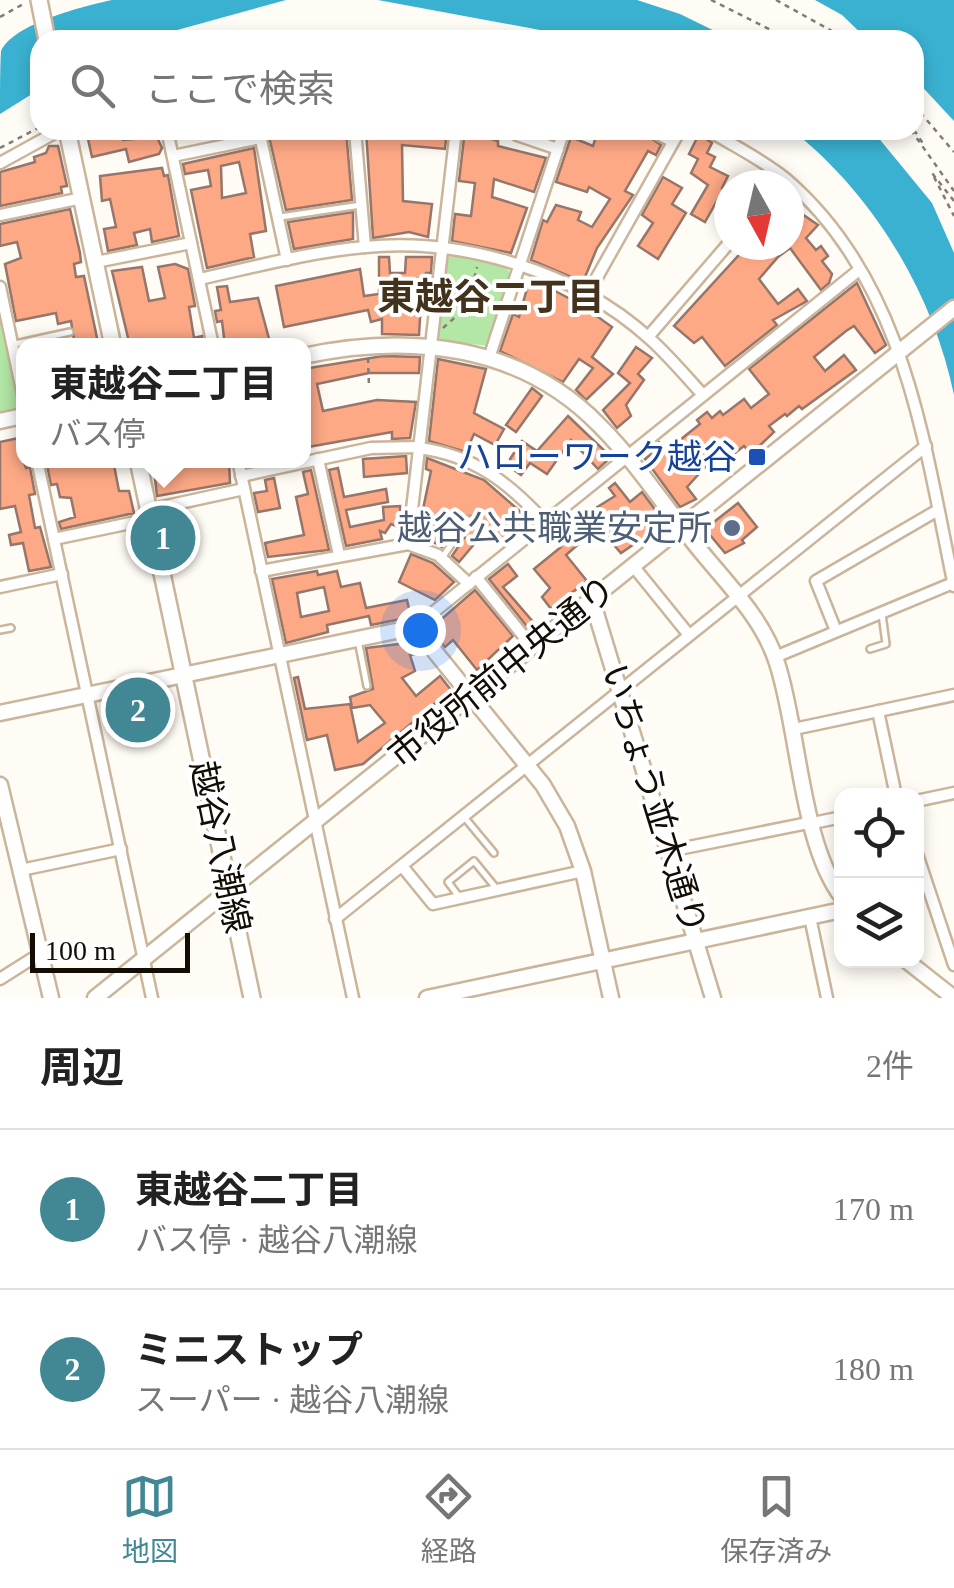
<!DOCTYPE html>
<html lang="ja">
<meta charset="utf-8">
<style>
:root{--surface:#fff;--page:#f6f6f6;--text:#222;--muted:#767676;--line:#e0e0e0;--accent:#428794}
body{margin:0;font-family:"Times New Roman","Noto Sans JP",serif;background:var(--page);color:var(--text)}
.controls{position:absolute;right:30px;bottom:30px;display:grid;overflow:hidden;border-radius:20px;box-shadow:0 5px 15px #0003}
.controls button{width:90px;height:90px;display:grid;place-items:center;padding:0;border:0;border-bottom:2px solid var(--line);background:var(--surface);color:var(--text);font:50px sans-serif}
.compass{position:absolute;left:714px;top:170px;width:90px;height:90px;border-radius:50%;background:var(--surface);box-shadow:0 5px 15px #0003;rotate:172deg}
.scale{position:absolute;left:30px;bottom:25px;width:160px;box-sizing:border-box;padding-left:10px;border:5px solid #140d04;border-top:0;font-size:28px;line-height:35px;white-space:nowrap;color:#140d04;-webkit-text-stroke:8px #fff;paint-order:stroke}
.you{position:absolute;left:420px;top:630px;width:35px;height:35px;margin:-25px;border:8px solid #fff;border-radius:50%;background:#1a73e8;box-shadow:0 0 0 15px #1a73e833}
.badge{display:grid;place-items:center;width:65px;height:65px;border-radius:50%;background:var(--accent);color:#fff;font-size:32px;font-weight:700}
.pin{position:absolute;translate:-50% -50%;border:5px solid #fff;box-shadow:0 2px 10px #0006}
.popup{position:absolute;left:16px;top:338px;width:295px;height:130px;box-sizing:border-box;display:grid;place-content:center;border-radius:20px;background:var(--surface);filter:drop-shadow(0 2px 8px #0005);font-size:32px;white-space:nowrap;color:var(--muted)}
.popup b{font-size:38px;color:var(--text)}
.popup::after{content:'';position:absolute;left:50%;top:100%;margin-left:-20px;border:20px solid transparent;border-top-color:var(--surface)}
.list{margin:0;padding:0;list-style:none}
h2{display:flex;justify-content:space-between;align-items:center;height:130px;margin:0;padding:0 40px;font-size:42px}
h2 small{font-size:32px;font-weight:400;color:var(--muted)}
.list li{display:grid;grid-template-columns:65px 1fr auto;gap:30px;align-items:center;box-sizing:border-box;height:160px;padding:0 40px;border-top:2px solid var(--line)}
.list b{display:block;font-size:38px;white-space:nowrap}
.list p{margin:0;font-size:32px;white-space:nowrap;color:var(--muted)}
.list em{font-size:32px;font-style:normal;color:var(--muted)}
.icon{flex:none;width:55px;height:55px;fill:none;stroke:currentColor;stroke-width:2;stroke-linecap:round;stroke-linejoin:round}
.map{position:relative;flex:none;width:954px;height:998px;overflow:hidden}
.search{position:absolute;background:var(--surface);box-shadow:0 5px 15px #0003;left:30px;right:30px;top:30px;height:110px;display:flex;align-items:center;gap:25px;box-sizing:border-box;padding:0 35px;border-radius:30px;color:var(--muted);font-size:38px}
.sheet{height:450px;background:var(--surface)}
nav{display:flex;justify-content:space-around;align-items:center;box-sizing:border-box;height:140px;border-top:2px solid var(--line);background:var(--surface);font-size:28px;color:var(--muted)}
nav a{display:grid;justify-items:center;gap:5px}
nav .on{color:var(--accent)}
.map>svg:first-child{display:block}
</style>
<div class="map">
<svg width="954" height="998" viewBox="0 0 954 998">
<rect width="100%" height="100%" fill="#fffbf5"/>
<g fill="#b3e7a5">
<polygon points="452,255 507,267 511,275 487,346 441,340 437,334 445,259"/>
<polygon points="0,303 22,405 17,412 0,416"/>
</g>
<g fill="#3ab1d0">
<path d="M112,0H286L141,40H40V89L0,114C0,96 0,67 1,51C14,23 85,6 112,0Z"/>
<polygon points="378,0 637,0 680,14 733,40 594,40"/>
<polygon points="815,0 954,0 954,121 914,78 914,40 868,40 842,15"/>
<path d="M792,130H872L932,203L954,253V395C933,293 873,194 792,130Z"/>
</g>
<g fill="#fea986" stroke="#96766a" stroke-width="2.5" fill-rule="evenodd">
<polygon points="86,130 99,130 101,136 121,132 123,140 157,137 162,148 159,154 129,162 126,149 92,157"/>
<polygon points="302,130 302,134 346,130 352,200 286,210 268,132"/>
<polygon points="366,130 447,130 445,149 402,145 403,201 432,204 428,237 409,232 373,238"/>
<polygon points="598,130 639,130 661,145 656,155 648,151 625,191 633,195 597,248 583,282 531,260 543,220 547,222 556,205 581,212 578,220 592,227 610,199 589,187 587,192 556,182 571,137 593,146"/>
<polygon points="699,134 712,143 707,153 715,157 710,167 728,176 722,188 729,192 729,205 718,199 705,222 691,214 708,185 691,173 698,159 689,154"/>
<polygon points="481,136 498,141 498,146 546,158 534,192 494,179 492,197 527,208 511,253 452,241 455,214 471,216 475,183 459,181 464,138"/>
<polygon points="49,146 58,146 67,186 61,187 62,193 0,206 0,172 35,162 34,157 46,153"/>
<path d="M254,148L266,231L250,234L254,257L207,268L191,190L211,186L208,170L185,174L183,164ZM239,162L246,193L222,198L221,166Z"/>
<polygon points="162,168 164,176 168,175 179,236 152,242 150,229 134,233 137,245 108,251 104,229 116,227 110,199 102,201 100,176"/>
<polygon points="663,177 682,188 672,204 686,213 658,259 638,246 653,223 642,215"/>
<polygon points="789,205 818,225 806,238 816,250 821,246 828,256 822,261 832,274 829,283 821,290 790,248 778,257 759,279 778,304 798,289 807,301 773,320 777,325 725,366 702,337 694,343 674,326 748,245 763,254 771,245 789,245"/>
<polygon points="70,209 80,253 81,262 74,264 76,277 84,276 97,338 95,346 75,346 71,321 58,324 56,313 16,321 5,264 21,258 17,242 0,246 0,224"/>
<polygon points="353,212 353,239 294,249 288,222"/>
<polygon points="379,257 389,257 390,273 405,273 406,257 432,257 431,273 426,273 422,286 419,335 382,334 382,319 371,322 368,310 284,327 276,286 360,269 364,296 379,294"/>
<polygon points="175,264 188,269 195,306 189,307 194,338 202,336 204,346 130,346 112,271 142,267 149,301 165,298 158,267"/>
<polygon points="530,278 580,304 612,327 592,357 613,374 586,400 576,390 593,368 579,359 563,382 500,351 513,314 519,317"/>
<polygon points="857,283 886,345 875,353 854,326 846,331 814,357 825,371 844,355 856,370 802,409 799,406 787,416 785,414 769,426 774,432 751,454 744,446 727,459 720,451 687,487 696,499 680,507 645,459 655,451 653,447 659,442 666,451 700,424 697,420 707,412 712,418 720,411 723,415 744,399 751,408 769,394 749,369"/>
<polygon points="227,286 230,302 258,298 271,346 225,346 222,321 217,322 215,311 221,310 217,287"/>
<polygon points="636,347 652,358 638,374 644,380 626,405 631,416 617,428 603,410 630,383 618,373"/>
<polygon points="383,356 420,357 419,373 369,373 317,384 323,411 377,400 416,402 410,438 392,439 392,432 308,447 303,430 303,369"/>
<polygon points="438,359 486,369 474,413 504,429 495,445 474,434 466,452 429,441"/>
<polygon points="532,388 542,396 516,432 506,425"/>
<polygon points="568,416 611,457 598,469 571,440 547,474 530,463 521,475 514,470 510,459 522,441 537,451"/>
<polygon points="23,437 23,460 26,468 30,467 34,489 35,494 29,495 35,528 40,527 51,567 29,571 23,543 11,545 9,535 21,532 15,506 0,509 0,442"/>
<polygon points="406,456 407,473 364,477 363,459"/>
<polygon points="427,458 484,480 530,520 503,543 487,529 459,562 452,556 474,523 472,516 464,516 442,547 418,533 431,471 426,469"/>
<polygon points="46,460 113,460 119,491 129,491 134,513 61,529 59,522 75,517 71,498 60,497 57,484 51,485"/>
<polygon points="229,460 230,483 157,496 153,461"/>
<polygon points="338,468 344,497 386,489 388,502 346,510 350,527 384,520 383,507 400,506 401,528 391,524 385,533 380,531 382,539 346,546 329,470"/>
<polygon points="311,470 329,550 268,557 265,543 304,535 296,497 308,494 303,472"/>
<polygon points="274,478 280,508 258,512 254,493 267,491 265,480"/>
<polygon points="615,483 630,502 642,492 665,523 621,553 598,527 566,555 587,581 551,609 542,597 550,588 534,569 561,547 555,539 567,526 615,496 609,488"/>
<polygon points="738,503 757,527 742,540 744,543 725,553 705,529"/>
<polygon points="411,554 433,563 454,582 435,600 399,582"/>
<polygon points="508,564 517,576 503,587 535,624 529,629 489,579"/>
<path d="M317,571L318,575L337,571L341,587L360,583L366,608L407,600L411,617L371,625L369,616L327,625L328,632L286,643L272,579ZM324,587L329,611L301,617L297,593Z"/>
<polygon points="475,590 513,636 477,670 453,640 445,647 430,629"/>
<polygon points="411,639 420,653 410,655 415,671 402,678 416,696 440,676 451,690 363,764 335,770 327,735 307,740 294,678 298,677 305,709 350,704 358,742 385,723 370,705 352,708 350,697 373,689 366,648 407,643"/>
</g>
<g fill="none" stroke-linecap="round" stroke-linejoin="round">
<g stroke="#cab59a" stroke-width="10">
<g id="service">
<polyline points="645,130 672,144"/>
<polyline points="280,217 361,205"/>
<polyline points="15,344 70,332"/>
<polyline points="442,558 468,520"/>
<polyline points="0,630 11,628"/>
<polyline points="358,640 367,686"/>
<polyline points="870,649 886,644 882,614"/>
<polyline points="465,818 494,853"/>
<polyline points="460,898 448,882 474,861 496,888"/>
</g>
</g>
<g stroke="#cab59a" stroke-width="15">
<g id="minor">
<polyline points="167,130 213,346"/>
<polyline points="259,130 287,260"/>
<polyline points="355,130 365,247"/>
<polyline points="519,130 517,135 558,149"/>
<path d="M708,130C734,146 763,160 786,179C905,281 924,443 954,586"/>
<polyline points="173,156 260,138"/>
<polyline points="0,163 60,130"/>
<polyline points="0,215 82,198"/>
<polyline points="96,262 191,243"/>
<path d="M199,279C254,267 309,252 365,247C463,237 576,272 649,338C668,355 685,375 702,394"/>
<polyline points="0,287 23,395"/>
<polyline points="587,295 680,130"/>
<polyline points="648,337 729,243"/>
<polyline points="489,358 564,130"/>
<path d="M419,448C473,455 508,482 544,521"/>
<polyline points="318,459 339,555"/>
<polyline points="37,460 152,998"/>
<polyline points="238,460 353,998"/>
<polyline points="241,476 371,448 419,447"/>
<polyline points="148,510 244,489"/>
<polyline points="54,539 150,519"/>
<polyline points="408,544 456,130"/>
<polyline points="634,567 689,635"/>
<polyline points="261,571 408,544 438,555 469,584"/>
<polyline points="476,577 533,648"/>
<polyline points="0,587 62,574"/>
<polyline points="415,627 859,270"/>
<polyline points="836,631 816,581 938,510"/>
<polyline points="775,657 953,583"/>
<polyline points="878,711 896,796"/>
<polyline points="794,729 954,695"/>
<polyline points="916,801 954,793"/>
<polyline points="813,823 842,817"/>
<polyline points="669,851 813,822"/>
<polyline points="916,851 954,965"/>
<polyline points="402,866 433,904 583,871"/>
<polyline points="21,870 121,849"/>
<polyline points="810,917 827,998"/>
<polyline points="335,919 926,446"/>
<polyline points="0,979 41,953"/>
</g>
</g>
<g stroke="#cab59a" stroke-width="19">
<g id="tertiary">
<path d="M303,356C409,333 521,344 600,426C634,460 661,501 691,539C721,578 762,615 777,663C799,730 801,844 842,897"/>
<polyline points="0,421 23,416"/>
<polyline points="592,600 713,998"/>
<polyline points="0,713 415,627 543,785 567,826 583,871 611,998"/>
<polyline points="0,785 51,998"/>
<polyline points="907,961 954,998"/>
<polyline points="95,998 954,308"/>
<polyline points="427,998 842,910"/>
</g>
</g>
<g stroke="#cab59a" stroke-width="20">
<g id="secondary">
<polyline points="39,0 47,40"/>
<polyline points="67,130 113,346"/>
<polyline points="138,460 252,998"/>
</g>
</g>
<g stroke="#827c75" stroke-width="2.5" stroke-dasharray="5 5" stroke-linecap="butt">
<polyline points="711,0 791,40"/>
<polyline points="776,0 848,40"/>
<polyline points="0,17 25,3"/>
<polyline points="345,30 346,40"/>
<polyline points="914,105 954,152"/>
<polyline points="911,130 954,191"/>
<polyline points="914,130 924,145"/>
<polyline points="0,148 40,127"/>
<polyline points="954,201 932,173 954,216"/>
<polyline points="472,288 477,267"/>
<circle cx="468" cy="301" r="12"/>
<polyline points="443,328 462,311"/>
<polyline points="368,358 369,386"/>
</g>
<use href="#service" stroke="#fff" stroke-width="5"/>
<use href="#minor" stroke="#fff" stroke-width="10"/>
<use href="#tertiary" stroke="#fff" stroke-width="14"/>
<use href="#secondary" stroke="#fff" stroke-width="15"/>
</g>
<rect fill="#1a4fb4" stroke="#fff" stroke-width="4" x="747" y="447" width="20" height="20" rx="5"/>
<circle fill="#5c6f8a" stroke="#fff" stroke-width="4" cx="732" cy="528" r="10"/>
<g text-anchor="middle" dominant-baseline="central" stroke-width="8" stroke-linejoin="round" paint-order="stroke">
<g font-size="35" fill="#164399" stroke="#fff" text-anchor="end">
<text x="737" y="457">ハローワーク越谷</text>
</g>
<g font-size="35" fill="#4e5e75" stroke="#fff" text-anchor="end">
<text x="712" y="528">越谷公共職業安定所</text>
</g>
<g font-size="35" fill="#140d04" stroke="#fff">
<text transform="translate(502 672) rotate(-39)">市役所前中央通り</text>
<text transform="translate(654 799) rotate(73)">いちょう並木通り</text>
<text transform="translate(220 847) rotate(78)">越谷八潮線</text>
</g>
<g font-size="38" font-weight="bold" fill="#44331c" stroke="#fff">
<text x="491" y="297">東越谷二丁目</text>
</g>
</g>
</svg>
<div class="controls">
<button><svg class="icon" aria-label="locate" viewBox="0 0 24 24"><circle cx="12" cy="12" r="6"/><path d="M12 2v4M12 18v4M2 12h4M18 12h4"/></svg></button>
<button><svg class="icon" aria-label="layers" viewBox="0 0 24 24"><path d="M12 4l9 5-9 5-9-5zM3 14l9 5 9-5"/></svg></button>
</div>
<svg class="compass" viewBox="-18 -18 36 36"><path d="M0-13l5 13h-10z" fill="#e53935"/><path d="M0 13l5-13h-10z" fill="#767676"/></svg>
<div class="scale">100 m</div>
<div class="you"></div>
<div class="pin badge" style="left:163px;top:538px">1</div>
<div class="popup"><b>東越谷二丁目</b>バス停</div>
<div class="pin badge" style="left:138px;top:710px">2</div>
<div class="search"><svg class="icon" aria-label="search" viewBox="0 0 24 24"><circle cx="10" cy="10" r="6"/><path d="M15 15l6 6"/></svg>ここで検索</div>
</div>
<section class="sheet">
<h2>周辺<small>2件</small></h2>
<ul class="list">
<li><span class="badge">1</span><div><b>東越谷二丁目</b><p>バス停 · 越谷八潮線</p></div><em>170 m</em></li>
<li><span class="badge">2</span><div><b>ミニストップ</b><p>スーパー · 越谷八潮線</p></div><em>180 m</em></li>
</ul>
</section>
<nav>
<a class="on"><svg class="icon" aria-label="map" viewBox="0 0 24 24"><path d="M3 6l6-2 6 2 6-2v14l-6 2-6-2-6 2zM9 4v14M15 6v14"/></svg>地図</a>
<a><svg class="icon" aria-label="directions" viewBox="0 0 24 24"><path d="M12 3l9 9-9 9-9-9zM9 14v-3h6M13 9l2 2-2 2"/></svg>経路</a>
<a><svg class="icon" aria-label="saved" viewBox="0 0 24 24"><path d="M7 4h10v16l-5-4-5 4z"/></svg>保存済み</a>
</nav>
